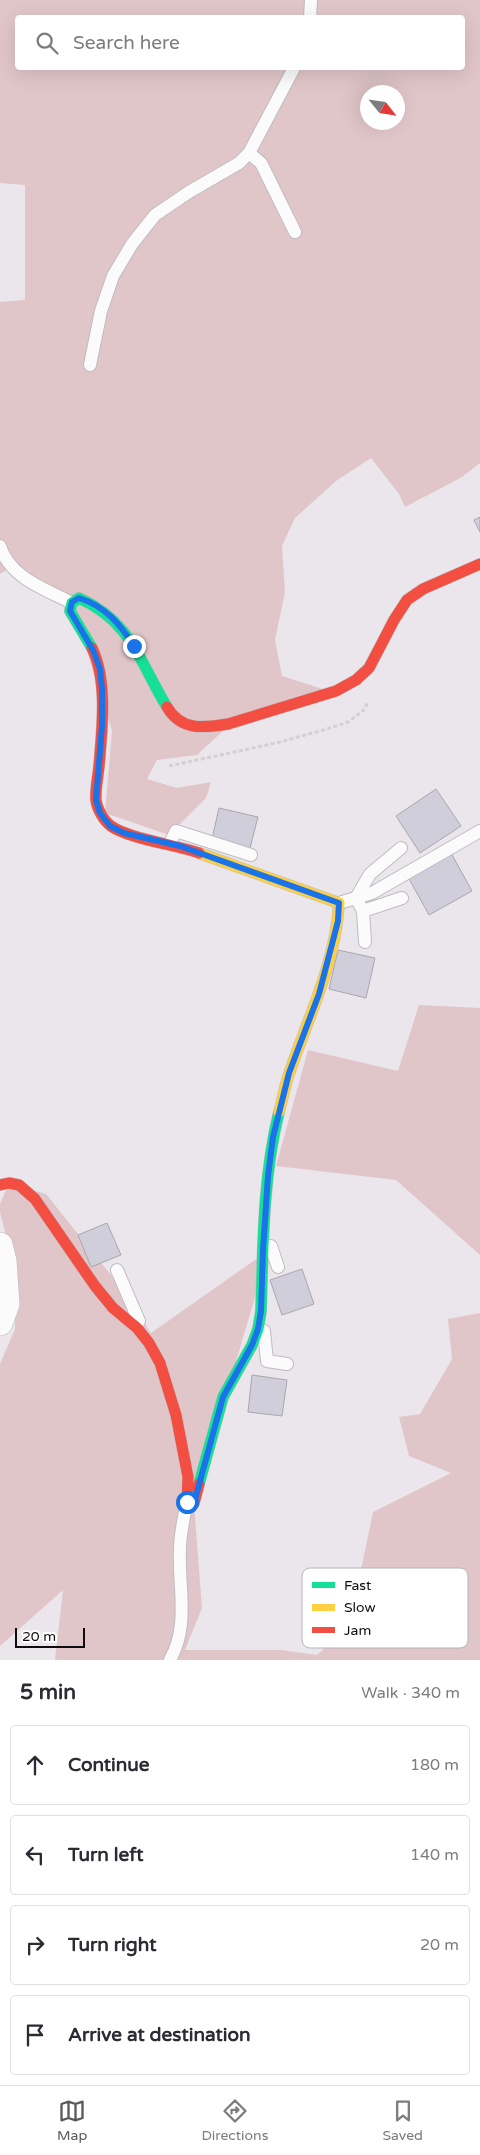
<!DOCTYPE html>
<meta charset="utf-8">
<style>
:root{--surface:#fff;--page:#f7f7f7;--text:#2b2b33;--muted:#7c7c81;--line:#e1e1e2;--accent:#5c585d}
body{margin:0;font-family:"Varela Round",sans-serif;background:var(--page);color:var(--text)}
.compass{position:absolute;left:360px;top:85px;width:45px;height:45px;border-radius:50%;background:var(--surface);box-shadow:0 5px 20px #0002;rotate:120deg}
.scale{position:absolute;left:15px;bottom:12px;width:70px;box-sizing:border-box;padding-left:5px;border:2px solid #0f0c10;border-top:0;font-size:14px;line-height:18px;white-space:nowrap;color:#0f0c10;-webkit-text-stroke:4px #fff;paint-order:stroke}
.stop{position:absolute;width:15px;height:15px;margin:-11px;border:4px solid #1a73e8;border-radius:50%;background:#fff}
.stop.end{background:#1a73e8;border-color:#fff;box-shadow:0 1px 5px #0008}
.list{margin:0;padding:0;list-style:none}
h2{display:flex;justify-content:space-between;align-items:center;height:65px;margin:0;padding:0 20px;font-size:21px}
h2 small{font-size:16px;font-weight:400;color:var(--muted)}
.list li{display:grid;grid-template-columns:32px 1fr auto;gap:15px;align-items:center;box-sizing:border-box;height:80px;margin:0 10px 10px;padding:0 10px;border:1px solid var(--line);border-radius:5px}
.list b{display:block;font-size:19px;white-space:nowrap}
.list em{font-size:16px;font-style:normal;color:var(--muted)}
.icon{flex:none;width:28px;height:28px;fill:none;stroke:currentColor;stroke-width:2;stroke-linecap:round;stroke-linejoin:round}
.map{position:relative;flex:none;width:480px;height:1660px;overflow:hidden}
.search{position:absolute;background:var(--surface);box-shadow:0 5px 20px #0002;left:15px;right:15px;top:15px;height:55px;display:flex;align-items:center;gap:12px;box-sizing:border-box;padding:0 18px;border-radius:5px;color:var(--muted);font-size:19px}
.sheet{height:425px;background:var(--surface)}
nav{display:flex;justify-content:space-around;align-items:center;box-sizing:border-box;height:70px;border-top:1px solid var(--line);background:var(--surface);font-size:14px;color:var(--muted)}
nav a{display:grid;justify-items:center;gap:2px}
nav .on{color:var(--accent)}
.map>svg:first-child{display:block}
.green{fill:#e1c6c9;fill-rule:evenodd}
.building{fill:#d0ceda;stroke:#a9a7ac}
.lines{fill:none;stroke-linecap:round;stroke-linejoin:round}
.lane-casing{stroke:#bfbcc1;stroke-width:14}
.street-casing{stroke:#bfbcc1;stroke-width:26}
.fast-casing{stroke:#bfbcc1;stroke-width:12}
.slow-casing{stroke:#bfbcc1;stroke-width:12}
.jam-casing{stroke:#bfbcc1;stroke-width:12}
.path{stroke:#d2d1d2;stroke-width:3;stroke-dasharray:4 2.5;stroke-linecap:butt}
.lane{stroke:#fcfbfc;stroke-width:12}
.street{stroke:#fcfbfc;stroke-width:25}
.fast{stroke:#16e098;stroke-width:11}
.slow{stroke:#ffcf43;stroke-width:11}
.jam{stroke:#f24e42;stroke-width:11}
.route{stroke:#1a73e8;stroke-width:6}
.key{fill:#fff;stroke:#b7b6b7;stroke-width:1}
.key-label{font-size:14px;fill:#0f0c10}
</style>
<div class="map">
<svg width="480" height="1660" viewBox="0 0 480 1660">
<rect width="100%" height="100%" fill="#eae6ec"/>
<path class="green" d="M0,0H480V463L462,477L405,507L399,494L371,458L336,481L295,518L282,546L285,592L275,640L282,676L329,691L225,729L197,755L157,760L147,779L177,788L211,782L206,798L169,835L105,813L112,731L72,603L8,569L0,574V302L25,300V185L0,183ZM18,18H462V68H18ZM368,92H398V122H368Z
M419,1005L480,1008V1255L396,1180L276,1166L308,1050L398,1071Z
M9,1183L46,1194L118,1284L151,1333L269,1250L194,1503L202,1608L185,1650H281L317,1655L353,1622L361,1570L373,1512L451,1473L409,1456L399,1417L420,1414L452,1359L448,1319L480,1313V1660H55L63,1590L0,1646V1364L15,1329L14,1267L0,1212V1204Z"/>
<path class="building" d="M480,517V532L474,520Z
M436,789L461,826L420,853L396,816Z
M219,808L258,817L250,848L212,839Z
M451,853L472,891L429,915L408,877Z
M338,950L375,958L366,998L329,989Z
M107,1223L121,1255L91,1267L78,1235Z
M302,1269L314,1304L282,1315L270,1280Z
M252,1375L287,1380L282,1416L248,1412Z"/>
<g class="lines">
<defs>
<path id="lane" d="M310,18L311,0
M249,153L261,163L295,232
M90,365L101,311L113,276L132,244L155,215L189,192L239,163L249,153L294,68
M0,546C10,578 45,589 72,603
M170,843L176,831L251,855
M401,848L370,874L356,898L363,911L402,898
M339,903L372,893L480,831
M363,911L365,942
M271,1246L278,1267
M117,1270L139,1321
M264,1331L267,1361L287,1364
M170,1660C190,1624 178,1588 180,1549C180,1533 184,1518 187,1502"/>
<path id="street" d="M0,1245L4,1261L7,1304L0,1323"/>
<path id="fast" d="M92,648L70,611L72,603L79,598C132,622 139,661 167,707
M199,1484L223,1397L252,1345L258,1329L261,1311C263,1245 263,1176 279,1112"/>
<path id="slow" d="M199,853L339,903C336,961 309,1016 290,1071C285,1084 283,1098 279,1112"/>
<path id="jam" d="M92,648C108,681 102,730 99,766C98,777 95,790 96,800C97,809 104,821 111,826C127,838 176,845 199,853
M167,707C181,731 203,728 228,724L336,691L356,680L369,668L394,620L407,600L423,589L480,564
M0,1185L9,1183L19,1185L35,1199L95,1286L113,1308L137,1328L149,1343L160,1363L176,1415L188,1477L187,1502L194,1503L199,1484"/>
</defs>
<use href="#lane" class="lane-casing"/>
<use href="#street" class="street-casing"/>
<use href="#fast" class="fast-casing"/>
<use href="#slow" class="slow-casing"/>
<use href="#jam" class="jam-casing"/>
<path class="path" d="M169,766L276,743L327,729L348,722L365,709L367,703"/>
<use href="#lane" class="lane"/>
<use href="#street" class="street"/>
<use href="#fast" class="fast"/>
<use href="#slow" class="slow"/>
<use href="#jam" class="jam"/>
</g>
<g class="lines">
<path class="route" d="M134,646C120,624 105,606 79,598L72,602L70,611L93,650L100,669L102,689V726L96,800L100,813L110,826L124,833L180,846L339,903L338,921L319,994L289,1073L273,1137L268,1176L263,1250L261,1311L258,1329L252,1345L223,1397L194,1503L187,1502"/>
</g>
<rect x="302" y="1568" width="166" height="80" rx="8" class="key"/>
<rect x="312" y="1582" width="23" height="6" fill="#16e098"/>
<rect x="312" y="1604" width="23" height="7" fill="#ffcf43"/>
<rect x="312" y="1627" width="23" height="6" fill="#f24e42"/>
<g class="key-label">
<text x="344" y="1590">Fast</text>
<text x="344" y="1612">Slow</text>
<text x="344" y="1635">Jam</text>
</g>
</svg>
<svg class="compass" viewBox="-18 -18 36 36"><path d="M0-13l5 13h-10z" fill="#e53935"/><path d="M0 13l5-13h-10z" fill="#7c7c81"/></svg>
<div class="scale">20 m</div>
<div class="stop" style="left:187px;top:1502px"></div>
<div class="stop end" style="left:134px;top:646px"></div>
<div class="search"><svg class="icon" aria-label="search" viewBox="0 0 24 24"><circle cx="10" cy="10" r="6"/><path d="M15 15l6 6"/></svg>Search here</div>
</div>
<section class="sheet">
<h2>5 min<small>Walk · 340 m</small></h2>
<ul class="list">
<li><svg class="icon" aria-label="ahead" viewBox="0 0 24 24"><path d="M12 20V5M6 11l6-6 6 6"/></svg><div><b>Continue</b></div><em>180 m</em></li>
<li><svg class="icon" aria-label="left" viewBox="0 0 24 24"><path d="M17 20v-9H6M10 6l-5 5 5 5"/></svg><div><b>Turn left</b></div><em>140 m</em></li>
<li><svg class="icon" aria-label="right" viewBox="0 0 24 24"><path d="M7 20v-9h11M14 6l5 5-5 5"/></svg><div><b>Turn right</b></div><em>20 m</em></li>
<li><svg class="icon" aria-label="arrive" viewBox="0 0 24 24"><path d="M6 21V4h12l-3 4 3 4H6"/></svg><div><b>Arrive at destination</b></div></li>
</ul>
</section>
<nav>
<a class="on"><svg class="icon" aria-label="map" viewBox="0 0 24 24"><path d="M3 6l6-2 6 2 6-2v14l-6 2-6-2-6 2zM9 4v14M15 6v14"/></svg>Map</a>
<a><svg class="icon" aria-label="directions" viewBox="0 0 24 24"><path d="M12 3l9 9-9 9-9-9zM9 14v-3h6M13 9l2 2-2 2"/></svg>Directions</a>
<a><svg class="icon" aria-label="saved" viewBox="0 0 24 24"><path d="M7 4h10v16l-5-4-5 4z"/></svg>Saved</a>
</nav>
